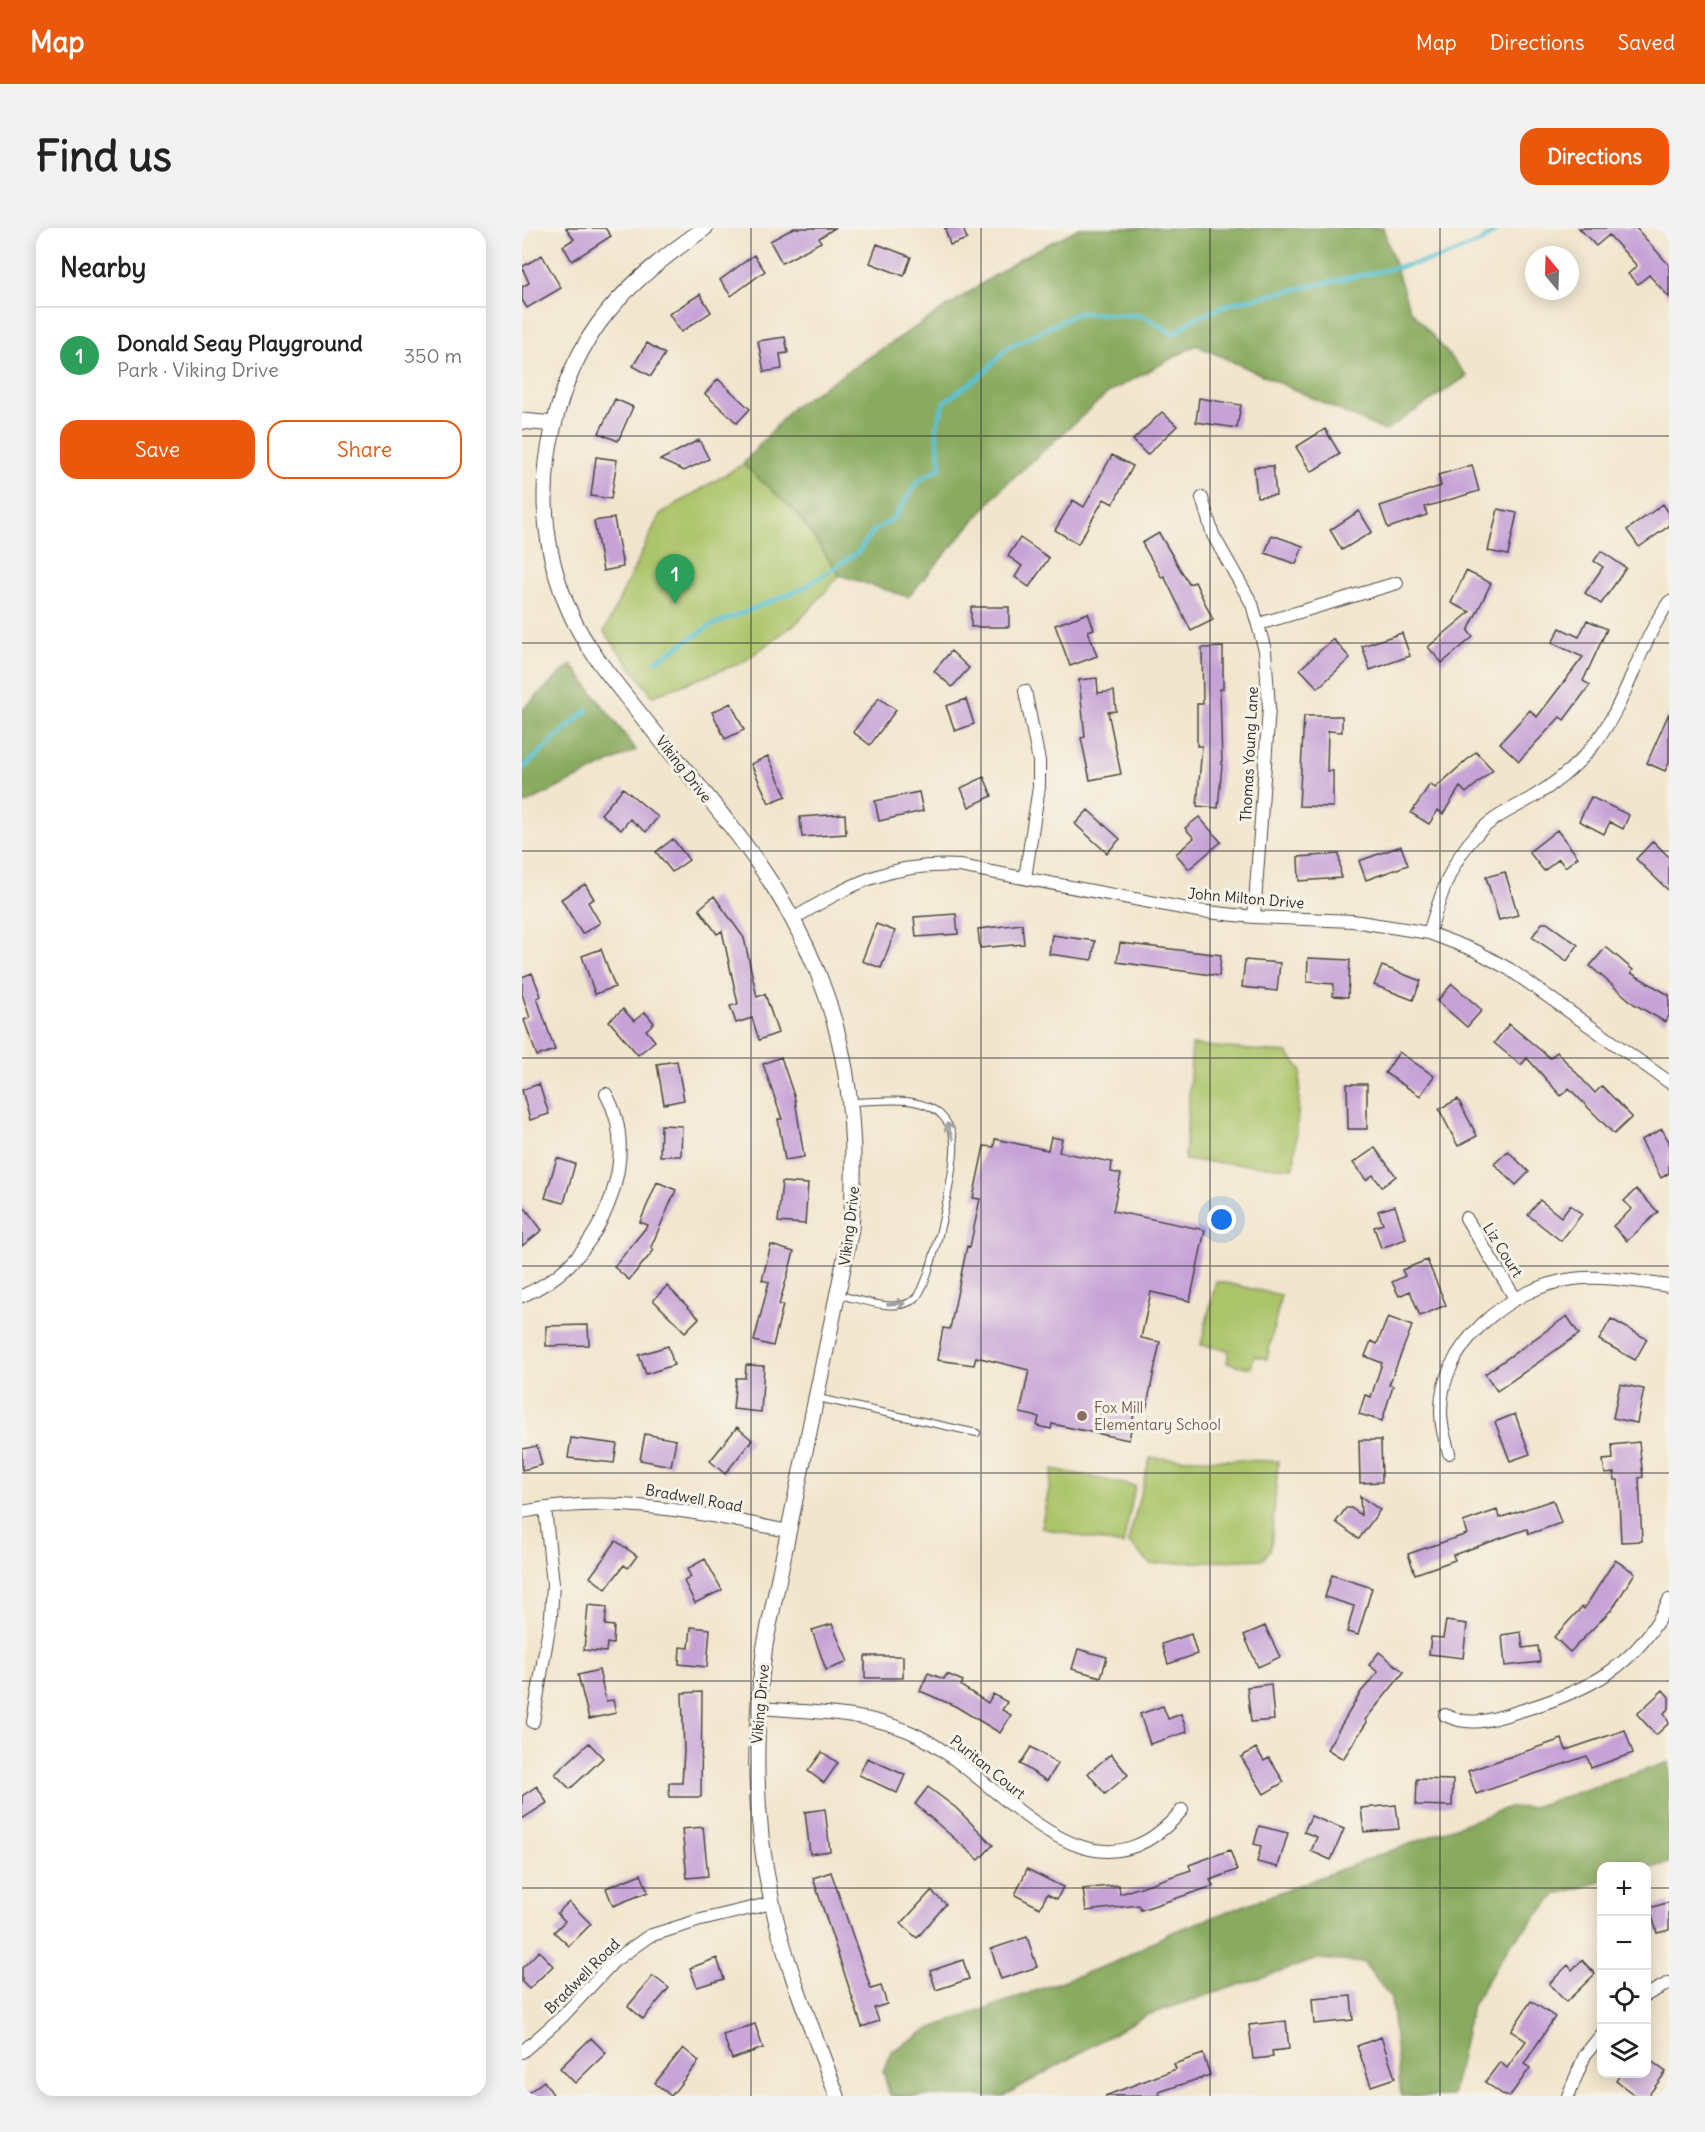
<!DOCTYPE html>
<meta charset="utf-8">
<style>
:root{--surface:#fff;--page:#f2f2f2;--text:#222;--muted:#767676;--line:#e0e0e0;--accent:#ea580c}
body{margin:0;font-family:Delius,sans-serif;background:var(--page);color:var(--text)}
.controls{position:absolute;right:18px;bottom:18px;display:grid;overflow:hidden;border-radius:12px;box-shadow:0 3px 15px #0003}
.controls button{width:54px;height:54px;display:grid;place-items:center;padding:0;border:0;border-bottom:2px solid var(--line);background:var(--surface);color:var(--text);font:30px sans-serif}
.compass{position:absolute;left:1003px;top:18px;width:54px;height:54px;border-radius:50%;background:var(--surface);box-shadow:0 3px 15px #0003;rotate:341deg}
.you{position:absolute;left:700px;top:992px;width:21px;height:21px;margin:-15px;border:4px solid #fff;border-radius:50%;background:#1a73e8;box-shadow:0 0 0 9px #1a73e833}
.badge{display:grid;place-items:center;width:39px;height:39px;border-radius:50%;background:var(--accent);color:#fff;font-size:20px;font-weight:700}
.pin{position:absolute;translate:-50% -50px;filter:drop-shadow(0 2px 3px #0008)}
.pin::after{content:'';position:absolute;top:32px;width:21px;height:18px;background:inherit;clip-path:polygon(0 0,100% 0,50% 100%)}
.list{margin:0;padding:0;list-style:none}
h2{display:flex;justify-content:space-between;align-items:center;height:78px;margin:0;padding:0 24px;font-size:26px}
h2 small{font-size:20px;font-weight:400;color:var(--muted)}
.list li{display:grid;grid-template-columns:39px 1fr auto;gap:18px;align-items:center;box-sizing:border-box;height:96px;padding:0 24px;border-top:2px solid var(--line)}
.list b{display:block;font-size:22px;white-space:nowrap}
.list p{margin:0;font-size:20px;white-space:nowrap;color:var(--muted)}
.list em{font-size:20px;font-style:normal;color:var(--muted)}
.actions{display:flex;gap:12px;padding:18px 24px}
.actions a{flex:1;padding:14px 0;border:2px solid var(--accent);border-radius:18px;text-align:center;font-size:21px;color:var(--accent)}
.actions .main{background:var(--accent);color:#fff}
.icon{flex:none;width:33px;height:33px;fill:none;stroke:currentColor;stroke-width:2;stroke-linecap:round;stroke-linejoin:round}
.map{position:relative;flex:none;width:1147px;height:1868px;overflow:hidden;border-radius:18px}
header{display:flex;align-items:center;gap:36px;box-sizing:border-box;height:84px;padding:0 30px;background:var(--accent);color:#fff}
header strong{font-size:28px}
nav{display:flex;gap:33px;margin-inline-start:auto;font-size:21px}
.intro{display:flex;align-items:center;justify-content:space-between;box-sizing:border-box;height:144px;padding:0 36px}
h1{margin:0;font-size:42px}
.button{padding:15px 27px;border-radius:18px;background:var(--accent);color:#fff;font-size:21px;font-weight:700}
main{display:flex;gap:36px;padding:0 36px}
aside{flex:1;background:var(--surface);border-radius:18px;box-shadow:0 3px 15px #0003}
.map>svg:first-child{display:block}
.green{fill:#acc56b;stroke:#6c784b;stroke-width:1.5}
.forest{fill:#89aa5f;stroke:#5a6a45;stroke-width:1.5}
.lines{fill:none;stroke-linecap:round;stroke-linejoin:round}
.stream{stroke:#59c3d5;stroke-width:4.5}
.building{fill:#c6a2d7}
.service-casing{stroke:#494743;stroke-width:8}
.minor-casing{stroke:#494743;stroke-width:14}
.tertiary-casing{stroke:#494743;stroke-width:17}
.service{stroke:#fff;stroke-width:6}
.minor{stroke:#fff;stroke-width:12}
.tertiary{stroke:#fff;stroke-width:15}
.oneway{stroke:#a0a0a0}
.grid{fill:none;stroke:#2b2b2b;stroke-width:1.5;stroke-opacity:0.55}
.education-dot{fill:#8d6e63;stroke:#f7f3e8;stroke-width:2}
.labels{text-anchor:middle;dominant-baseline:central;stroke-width:6;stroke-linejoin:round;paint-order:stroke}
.street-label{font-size:15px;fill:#2b2b2b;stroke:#f7f3e8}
.education-label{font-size:15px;fill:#785e54;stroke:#f7f3e8;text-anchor:start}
</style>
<header>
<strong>Map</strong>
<nav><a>Map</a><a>Directions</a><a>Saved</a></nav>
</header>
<div class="intro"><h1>Find us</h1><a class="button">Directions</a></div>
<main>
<aside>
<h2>Nearby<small></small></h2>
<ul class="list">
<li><span class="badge" style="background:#2e9e5b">1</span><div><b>Donald Seay Playground</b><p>Park · Viking Drive</p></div><em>350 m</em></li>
</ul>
<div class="actions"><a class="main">Save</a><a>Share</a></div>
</aside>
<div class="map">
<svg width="1147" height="1868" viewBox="0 0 1147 1868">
<rect width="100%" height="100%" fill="#f7f3e8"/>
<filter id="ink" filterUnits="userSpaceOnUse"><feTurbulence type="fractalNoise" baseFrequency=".0167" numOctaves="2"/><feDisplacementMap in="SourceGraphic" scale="12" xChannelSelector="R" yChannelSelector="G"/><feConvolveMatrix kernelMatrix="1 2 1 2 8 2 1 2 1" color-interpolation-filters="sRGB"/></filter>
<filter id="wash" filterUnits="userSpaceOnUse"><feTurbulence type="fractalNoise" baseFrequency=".008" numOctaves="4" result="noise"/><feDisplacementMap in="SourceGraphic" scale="24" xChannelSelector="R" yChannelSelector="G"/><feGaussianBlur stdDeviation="1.35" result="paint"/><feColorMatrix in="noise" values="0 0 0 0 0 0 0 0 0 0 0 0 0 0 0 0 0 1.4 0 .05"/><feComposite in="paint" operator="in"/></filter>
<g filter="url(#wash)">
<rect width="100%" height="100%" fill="#f2e5cd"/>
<path class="green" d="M221,236L275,285L318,347L277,393L221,434L131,468L82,404L138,286Z
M670,817L765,825L779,841L772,940L663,932Z
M694,1053L759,1067L745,1131L732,1128L729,1140L705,1135L707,1122L679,1117Z
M628,1230L756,1233L749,1320L741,1331L629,1336L606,1314Z
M531,1241L613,1258L601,1317L519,1300Z"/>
<path class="forest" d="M557,0H861L887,80L945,148L863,203L674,117L586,165L482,258L386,369L318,347L275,285L221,236L271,179L501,29Z
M49,436L114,522L0,577V482Z
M1147,1534V1635L1125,1641L1124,1638H1080L1079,1654L1035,1666L987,1718L950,1777L930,1868H879L869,1770L842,1735L796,1731L622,1788L482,1868H368L361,1843L370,1823L407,1801L591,1735L648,1705L987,1579L1008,1580Z"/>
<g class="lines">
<path class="stream" d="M134,433L188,398L282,360L336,324L351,304L372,290L396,253L419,239L414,200L422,174L461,146L485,120L556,85L621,88L652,106L672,91L710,75L919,30L959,14L977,0
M0,541L65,482"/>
</g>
<g id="blocks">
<path class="building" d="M44,0H83L89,8L50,33L41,18L52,11Z
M272,0H313L297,10L299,14L260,35L248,13Z
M423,0H441L445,11L428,17Z
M1057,0H1114L1147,37V69L1127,47L1116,56L1106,46L1115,38L1087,7L1074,18Z
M355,16L389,29L382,48L348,35Z
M20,27L39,60L5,80L0,72V59L7,55L0,39Z
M232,27L243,43L209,68L198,52Z
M178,66L189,84L159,104L147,86Z
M263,109L266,125L258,126L260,141L242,144L236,113Z
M125,115L143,126L129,148L111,138Z
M196,151L228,181L215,195L183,166Z
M677,170L719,177L715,200L674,194Z
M93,171L111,179L96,213L77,205Z
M640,184L655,198L625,227L611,212Z
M803,201L818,226L789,244L774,219Z
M177,212L187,231L162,243L138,232Z
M590,227L611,238L591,276L582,271L556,316L533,302L551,272L562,279Z
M74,229L95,232L89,271L69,268Z
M950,237L957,263L903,279L905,287L866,300L858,278L919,258L916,247Z
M751,238L754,267L735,269L732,239Z
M1141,276L1147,285V298L1117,319L1105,302Z
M976,281L995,285L986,327L966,323Z
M837,283L850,304L820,322L808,302Z
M92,290L101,339L81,343L72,293Z
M637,305L667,356L673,354L691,392L669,403L642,348L640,350L620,315Z
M750,307L781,318L774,336L743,325Z
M498,310L527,330L507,359L493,349L500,338L486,328Z
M1079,323L1104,340L1079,376L1063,365L1081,339L1072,333Z
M944,343L969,355L946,403L951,409L920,435L906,419L948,384L929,375Z
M449,379H487V399H449Z
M566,385L572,401L566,403L575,428L548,438L533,397Z
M1065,392L1085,401L1061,453L1068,457L1042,492L1038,489L997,533L978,515L1008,482L1015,489L1061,429L1030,415L1038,400L1057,409Z
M880,405L888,428L848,442L840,418Z
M811,411L828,430L796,460L778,441Z
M701,419V461H698L700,537L696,580L675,578L680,518H675V476H681L680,420Z
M429,423L447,440L430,459L412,443Z
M575,450L576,465L592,463L594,483L586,484L599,546L568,552L559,510L563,509L557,452Z
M357,470L374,482L348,517L331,504Z
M444,471L452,496L433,503L424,478Z
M209,475L222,502L203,511L190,484Z
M1147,485V535L1143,543L1125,535Z
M782,488H820V504L806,503L805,543H811V579L777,578Z
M954,524L971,542L944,565L938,559L921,586L916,582L907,596L889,585L908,556L913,560Z
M246,528L264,568L247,575L229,536Z
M462,549L470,568L447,579L439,560Z
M101,560L136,589L124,604L108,591L99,602L79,586Z
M397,564L401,583L357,593L353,573Z
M1069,569L1107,587L1101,601L1088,594L1082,606L1057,593Z
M566,582L598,611L585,625L553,596Z
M323,586L324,606L280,609L278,589Z
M677,589L699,614L667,641L654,626L672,610L663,600Z
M1035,602L1056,629L1043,639L1037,631L1022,643L1007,624Z
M151,611L167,632L150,644L134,624Z
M1131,613L1147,629V663L1114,631Z
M879,618L886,637L844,652L837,633Z
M817,626L819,650L777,653L776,629Z
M983,644L996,687L977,692L964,649Z
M63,656L72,671L66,674L78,695L60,706L39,671Z
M192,668L222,710L235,769L243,766L256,805L237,812L230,790L214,795L208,778L216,776L200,703L195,706L177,681Z
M434,686L436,706L394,709L392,689Z
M1020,695H1025L1056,717L1045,733L1010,709Z
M354,696L373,703L359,740L340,733Z
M500,696L502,716L458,720L456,701Z
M530,707L573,713L570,732L527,726Z
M598,715L699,727L697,748L595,734Z
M1084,719L1111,742L1109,745L1147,767V788L1143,794L1112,776L1068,738Z
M79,721L93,759L73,766L60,728Z
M786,730L828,732L826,769L811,768L812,756L785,754Z
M723,732L758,735L755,763L720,759Z
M860,738L899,753L891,772L852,757Z
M10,745L19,768L15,770L33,822L15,828L2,792L8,790L0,766V749Z
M930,756L960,782L945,799L915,773Z
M101,781L112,793L123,784L132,795L124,802L133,813L116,827L87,793Z
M987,796L1028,830L1035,824L1073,865L1080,858L1110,889L1092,906L1047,860L1039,868L1005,830L999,837L972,815Z
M877,824L912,848L898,868L863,845Z
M259,829L273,871L282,929L263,932L256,891H260L241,836Z
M155,833L162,872L142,876L135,836Z
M17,856L27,886L8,892L0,862Z
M825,856H845V901H826Z
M936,871L955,908L936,918L917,881Z
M139,897L160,898L159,928H138Z
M1140,901L1147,914V945L1139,950L1119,912Z
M529,909L540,911L537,924L590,934L589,944L599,946L591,983L683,1002L668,1073L629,1064L619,1110L638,1114L624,1182L613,1180L607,1212L530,1196L529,1201L515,1198L517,1189L498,1185L507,1142L454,1129L452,1137L415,1132L421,1100L428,1101L445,1018L448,1019L458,971L451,970L462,918L472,919L473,911L526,922Z
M853,920L874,948L860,959L851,947L844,952L831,935Z
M986,923L1007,944L994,957L972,936Z
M35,930L53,936L42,975L23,970Z
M135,954L154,962L129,1019L132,1022L107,1052L92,1039L126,997L118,994Z
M260,954L286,956L283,996L256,994Z
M1114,961L1136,984L1105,1013L1091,998L1110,981L1102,973Z
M1018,972L1039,989L1048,977L1060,986L1039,1013L1006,987Z
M0,976L20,1002L0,1018Z
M873,978L884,1011L859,1020L852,999L861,996L856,983Z
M249,1017L272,1024L257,1077H261L251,1118L232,1113L247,1054L240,1052Z
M905,1032L924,1077L898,1088L888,1063L877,1068L870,1054L883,1048L880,1042Z
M145,1058L177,1090L163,1104L131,1072Z
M1045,1088L1057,1106L975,1163L963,1146Z
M866,1089L890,1098L867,1157L871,1158L860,1193L837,1186L843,1167L849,1169L860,1135L843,1128L849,1113L855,1116Z
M1089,1091L1125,1111L1113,1132L1077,1112Z
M66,1097L67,1117L24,1118V1098Z
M146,1118L152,1137L124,1146L117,1127Z
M224,1137L242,1138L239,1184L211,1181L214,1150H223Z
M1098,1156L1122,1161L1115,1195L1091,1190Z
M993,1186L1008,1226L988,1233L973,1194Z
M215,1199L230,1212L203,1246L188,1233Z
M123,1206L154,1212L149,1238L118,1232Z
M49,1210L95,1216L92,1235L46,1230Z
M837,1212H859L860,1254L838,1255Z
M1117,1214L1121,1249L1117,1250L1120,1313L1099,1314L1096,1252H1092V1245L1083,1246L1081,1232L1091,1231L1090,1217Z
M15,1218L20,1237L0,1242V1221Z
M838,1268L858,1282L837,1311L814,1294L824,1280H829L839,1287Z
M1031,1272L1039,1295L1007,1306L1005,1301L931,1327L933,1332L893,1346L886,1326L945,1306L941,1294L975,1282L977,1290Z
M94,1313L115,1328L106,1340L102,1337L84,1361L68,1349Z
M183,1331L200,1362L173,1375L162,1353L169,1349L165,1341Z
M1093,1332L1113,1345L1091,1380L1048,1424L1032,1409L1060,1379L1062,1381Z
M810,1347L850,1360L836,1407L825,1404L832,1378L803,1369Z
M66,1377L85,1379L83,1397L92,1398L91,1416L85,1415L84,1424L62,1422Z
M924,1393L945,1396L941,1430L907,1426L909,1409L921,1410Z
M310,1396L326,1434L304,1442L290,1402Z
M743,1398L758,1429L736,1439L722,1407Z
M169,1399L188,1401L185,1439L157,1436L158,1419L167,1420Z
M999,1404L1001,1420L1016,1418L1018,1434L983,1438L980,1407Z
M669,1406L675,1426L646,1436L640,1416Z
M556,1421L585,1429L579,1449L550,1441Z
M857,1424L882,1444L843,1492L845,1494L821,1531L805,1521L839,1464L856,1444L847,1437Z
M343,1428H381V1450H343Z
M77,1442L84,1473L91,1472L94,1485L67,1491L56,1447Z
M406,1445L422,1451L425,1446L441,1453L439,1458L466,1475L471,1466L485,1474L480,1482L489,1487L478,1505L433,1478L398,1463Z
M749,1456L752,1492L729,1494L725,1459Z
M1141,1462L1147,1469V1480L1142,1485L1147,1495L1134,1507L1115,1486Z
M180,1464L179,1569H147V1555H160L162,1523L160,1465Z
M641,1478L646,1491L659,1486L665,1504L628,1516L618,1486Z
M1103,1502L1111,1525L1069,1540L1065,1528L954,1566L946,1543L1040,1511L1044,1522Z
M67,1515L81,1530L48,1561L33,1546Z
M509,1519L536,1536L525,1553L498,1536Z
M734,1520L742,1533L747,1530L762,1554L742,1566L719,1529Z
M300,1524L316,1535L302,1555L286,1543Z
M589,1526L606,1547L583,1566L566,1545Z
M345,1530L383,1547L375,1565L337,1547Z
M895,1551L931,1552L930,1578L894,1577Z
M15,1558L25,1575L0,1591V1568Z
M406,1559L434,1580L471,1617L457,1632L393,1576Z
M874,1577L877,1601L842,1604L839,1580Z
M303,1581L308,1623L288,1626L283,1584Z
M789,1588L822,1601L809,1632L789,1623L795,1609L782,1604Z
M737,1598L766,1605L756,1639L735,1634L739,1618L732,1616Z
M181,1599L186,1648L165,1650L160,1601Z
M708,1622L715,1642L688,1652L691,1658L619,1682L617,1677L564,1683L561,1661L597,1657L598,1666L669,1642L667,1637Z
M505,1641L541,1659L535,1671L525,1666L518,1680L493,1667Z
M309,1644L349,1761L359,1758L365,1776L352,1780L357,1793L340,1799L291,1650Z
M119,1646L126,1664L91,1678L84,1660Z
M409,1663L424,1676L395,1710L379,1696Z
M47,1674L69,1696L47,1718L32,1704L43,1693L35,1685Z
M1147,1674V1702L1135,1705L1128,1680Z
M505,1709L515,1739L479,1751L469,1721Z
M17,1723L31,1738L7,1761L0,1754V1740Z
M195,1730L202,1751L175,1759L168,1740Z
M441,1732L447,1751L414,1762L408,1743Z
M1060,1732L1073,1746L1044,1774L1027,1756L1046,1737L1050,1742Z
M131,1748L147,1760L121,1791L106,1778Z
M829,1768L831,1792L792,1796L790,1771Z
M1009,1773L1033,1789L1002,1836L1008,1840L988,1868H983L963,1854L978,1834L985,1840L1004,1813L989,1803Z
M764,1793L767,1821L750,1823L751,1829L731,1831L727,1797Z
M233,1796L241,1820L210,1831L201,1807Z
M859,1809L873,1850L849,1858L835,1818Z
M69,1810L84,1825L53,1855L38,1840Z
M161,1820L177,1833L149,1868L133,1855Z
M681,1826L688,1847L637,1864L638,1868H583L654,1841L652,1836Z
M1125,1830L1144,1844L1126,1868H1114L1094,1853L1099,1845H1125Z
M22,1853L32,1868H2Z"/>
</g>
</g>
<g filter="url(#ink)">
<use href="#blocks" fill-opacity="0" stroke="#494743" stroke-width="1.5"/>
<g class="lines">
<defs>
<path id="service" d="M317,1067C338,1071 374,1086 393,1071C409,1058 435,935 432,914C431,905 427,896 421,889C400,865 357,874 329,874
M296,1170L455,1205"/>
<path id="minor" d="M680,270L691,307L730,376L743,422L747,480L732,689
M737,396L875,355
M503,650L517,559V533L503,463
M271,691C329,656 368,634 438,638L676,683L732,689L831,693L907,705L954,723L987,741L1147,854
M907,705C918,670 928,634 954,607C970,589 991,581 1011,569C1033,556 1054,538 1070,519C1106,475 1115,419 1147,374
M944,990L993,1070
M0,1068C16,1061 34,1050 46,1038C89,996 115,921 84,866
M927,1225C923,1212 919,1199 919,1185C917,1117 988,1059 1051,1051C1082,1047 1116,1054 1147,1058
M0,1284C94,1265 175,1285 267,1303
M236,1480C286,1484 340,1483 388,1504C475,1541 564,1696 660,1582
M923,1487C949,1500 972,1491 998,1483C1065,1463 1116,1439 1147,1372
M11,1494L29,1388L31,1356L23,1280
M1124,1767L1147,1755
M0,1824L40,1789L92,1733L127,1708L175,1693L250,1675
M1046,1868L1063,1827L1080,1806"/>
<path id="tertiary" d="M183,0C103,56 53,102 31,201C15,267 23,335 54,397C71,429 95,457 118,486C171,553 232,618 272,694C325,792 337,891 329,1001L243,1417C231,1503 231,1589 250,1674C264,1740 292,1804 315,1868
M0,193L32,196"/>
</defs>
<use href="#service" class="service-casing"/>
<use href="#minor" class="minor-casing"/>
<use href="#tertiary" class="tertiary-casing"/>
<use href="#service" class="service"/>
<use href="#minor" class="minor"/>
<use href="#tertiary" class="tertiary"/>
</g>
<defs><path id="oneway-shaft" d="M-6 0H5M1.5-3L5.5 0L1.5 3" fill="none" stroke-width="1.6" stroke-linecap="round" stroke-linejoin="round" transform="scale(1.5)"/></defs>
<g class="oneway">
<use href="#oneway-shaft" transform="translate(428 903) rotate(-111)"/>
<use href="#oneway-shaft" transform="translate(374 1076) rotate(-3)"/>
</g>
</g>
<path class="grid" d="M229,0V1868M459,0V1868M688,0V1868M918,0V1868M0,208H1147M0,415H1147M0,623H1147M0,830H1147M0,1038H1147M0,1245H1147M0,1453H1147M0,1660H1080M1124,1660H1147"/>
<circle class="education-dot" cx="560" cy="1188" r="6"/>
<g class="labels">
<g class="street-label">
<text transform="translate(727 526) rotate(-87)">Thomas Young Lane</text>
<text transform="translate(162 541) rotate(52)">Viking Drive</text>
<text transform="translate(724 670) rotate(5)">John Milton Drive</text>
<text transform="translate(327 998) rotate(-83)">Viking Drive</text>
<text transform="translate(981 1022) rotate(58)">Liz Court</text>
<text transform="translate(172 1270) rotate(10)">Bradwell Road</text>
<text transform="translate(238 1476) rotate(-85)">Viking Drive</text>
<text transform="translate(466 1539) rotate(39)">Puritan Court</text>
<text transform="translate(60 1748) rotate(-45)">Bradwell Road</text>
</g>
<g class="education-label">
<text x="572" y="1179">Fox Mill<tspan x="572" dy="17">Elementary School</tspan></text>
</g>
</g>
</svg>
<div class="controls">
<button>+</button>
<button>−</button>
<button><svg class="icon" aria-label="locate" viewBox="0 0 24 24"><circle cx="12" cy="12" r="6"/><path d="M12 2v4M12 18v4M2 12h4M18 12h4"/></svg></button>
<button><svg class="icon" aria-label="layers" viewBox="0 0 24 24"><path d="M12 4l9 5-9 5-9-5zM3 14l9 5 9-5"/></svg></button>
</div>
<svg class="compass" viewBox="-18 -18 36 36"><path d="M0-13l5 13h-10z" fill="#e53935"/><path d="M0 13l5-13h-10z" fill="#767676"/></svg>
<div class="you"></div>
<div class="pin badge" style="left:153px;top:376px;background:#2e9e5b">1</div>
</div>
</main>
